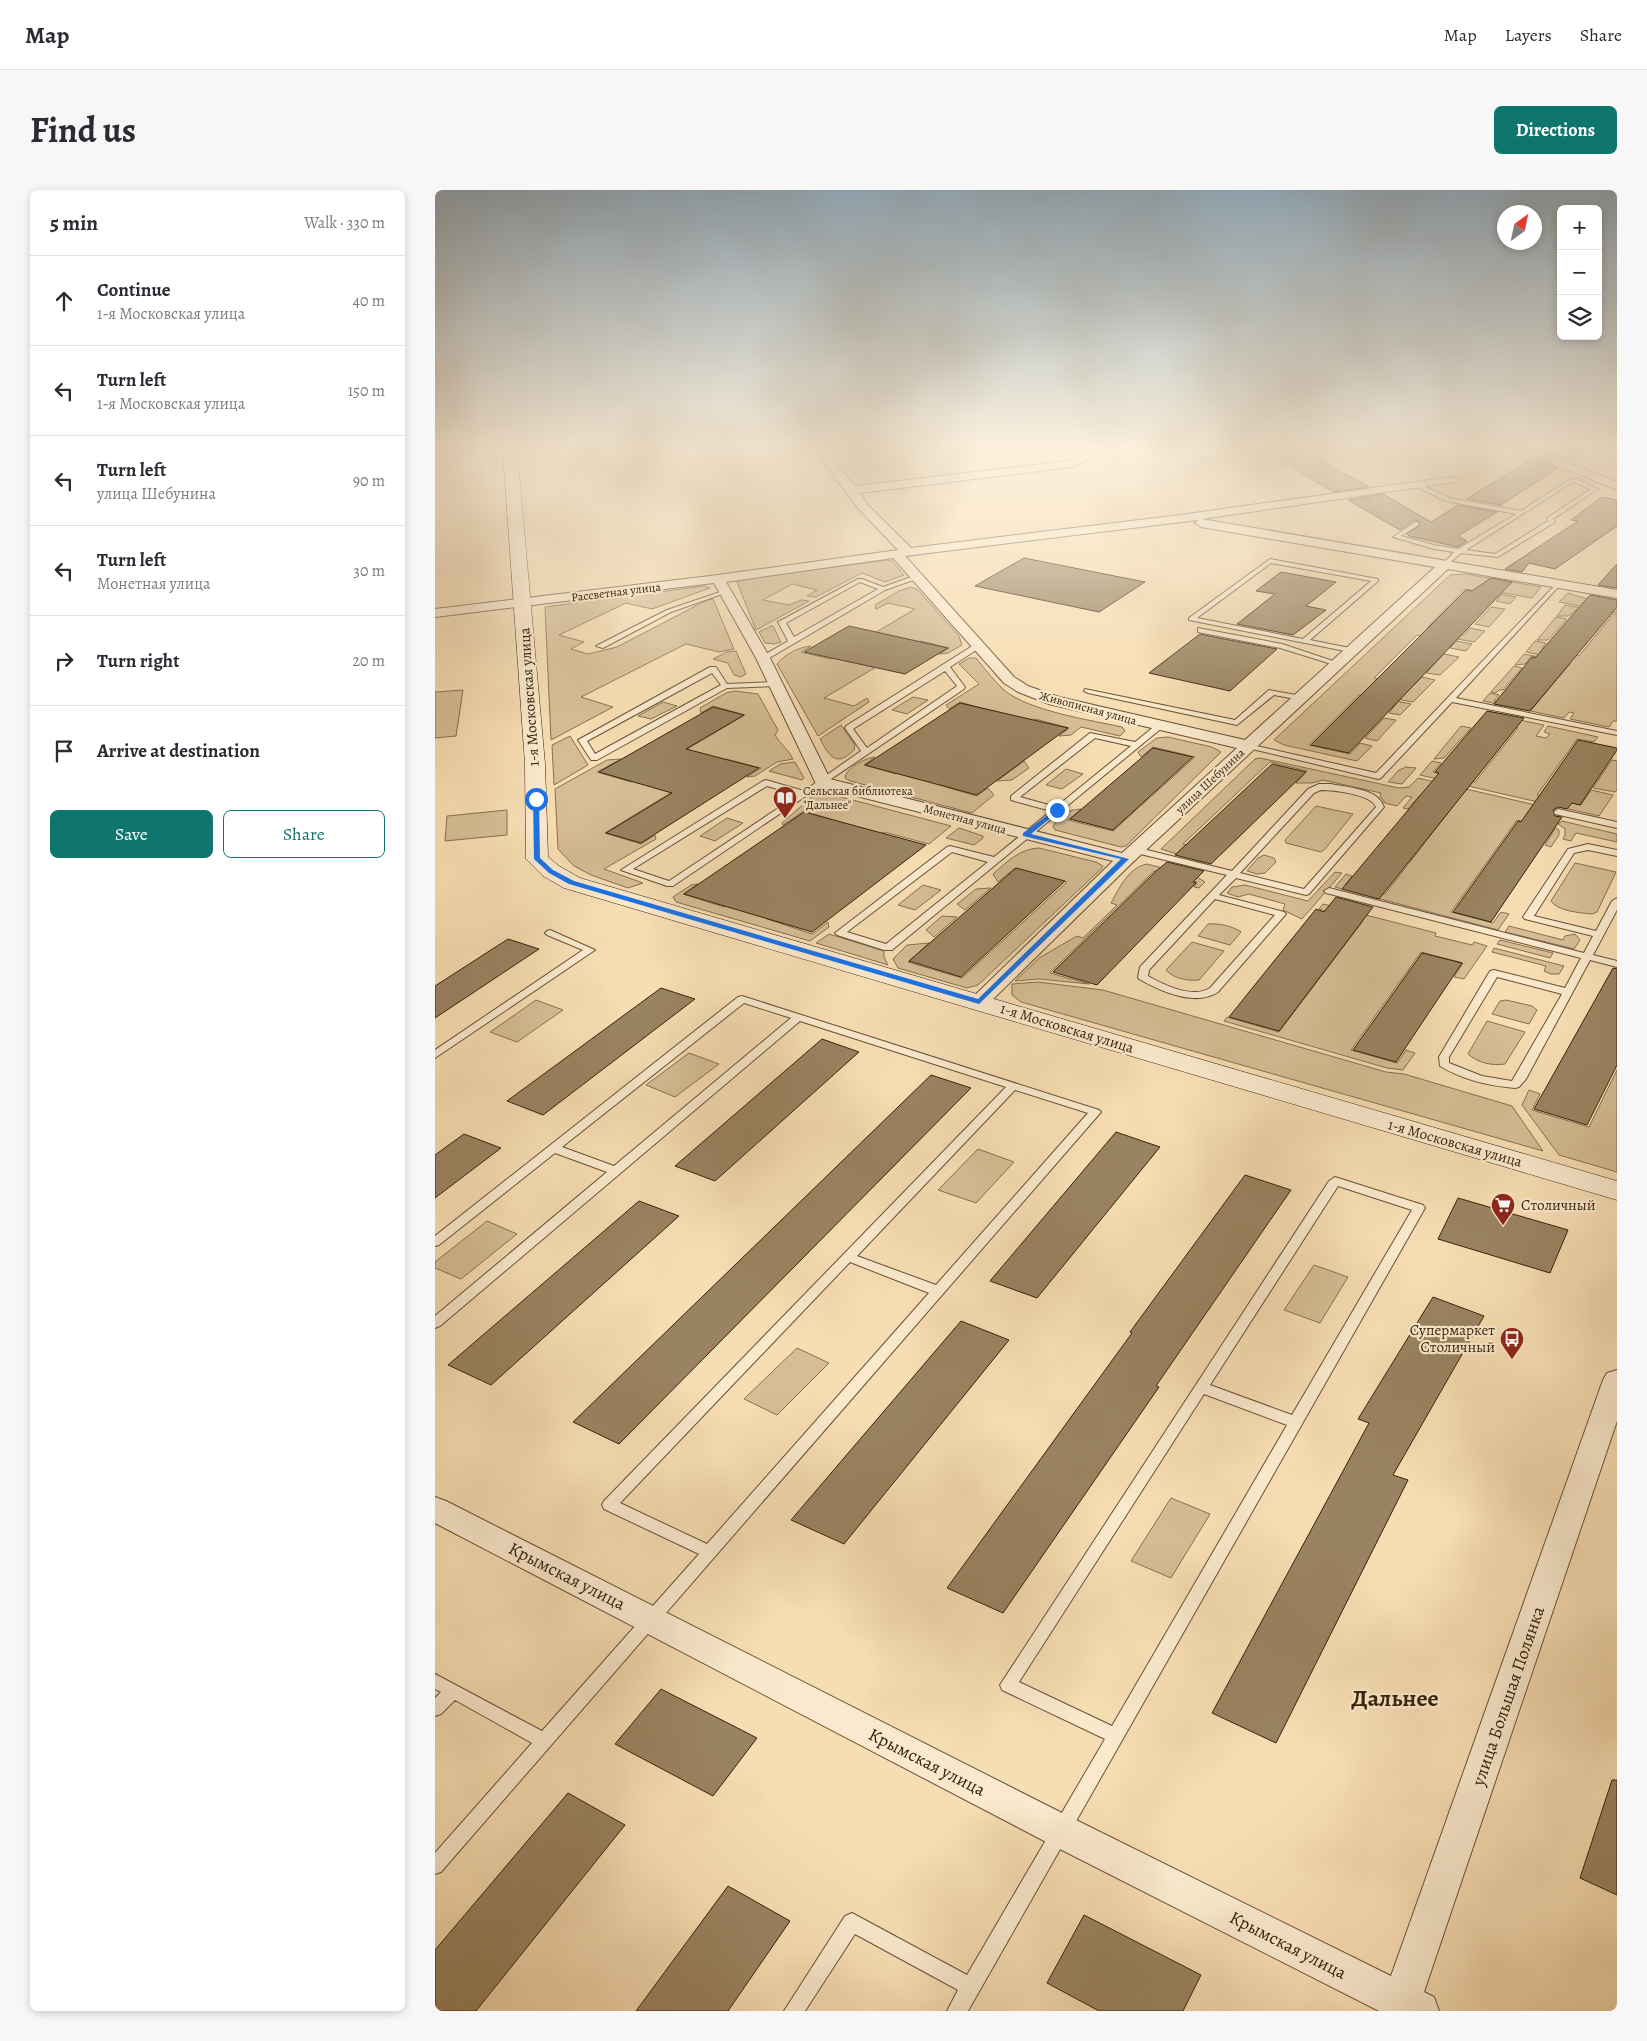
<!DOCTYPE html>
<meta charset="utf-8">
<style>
:root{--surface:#fff;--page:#f7f7f7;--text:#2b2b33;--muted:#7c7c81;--line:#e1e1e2;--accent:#0f766e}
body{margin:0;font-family:Alegreya,serif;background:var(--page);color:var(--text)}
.controls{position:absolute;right:15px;top:15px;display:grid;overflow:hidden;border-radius:8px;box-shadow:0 2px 8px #0003}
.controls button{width:45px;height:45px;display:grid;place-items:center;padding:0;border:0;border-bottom:1px solid var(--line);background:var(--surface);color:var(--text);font:25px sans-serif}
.compass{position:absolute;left:1062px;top:15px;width:45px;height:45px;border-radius:50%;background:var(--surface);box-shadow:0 2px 8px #0003;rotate:33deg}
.stop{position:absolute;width:15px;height:15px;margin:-11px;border:4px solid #1a73e8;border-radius:50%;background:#fff}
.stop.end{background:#1a73e8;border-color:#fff;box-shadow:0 1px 5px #0008}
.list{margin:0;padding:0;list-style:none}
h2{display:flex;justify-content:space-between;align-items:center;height:65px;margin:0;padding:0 20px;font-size:21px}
h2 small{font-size:16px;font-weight:400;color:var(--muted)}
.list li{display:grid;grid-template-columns:32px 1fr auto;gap:15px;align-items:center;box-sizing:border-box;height:90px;padding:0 20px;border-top:1px solid var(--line)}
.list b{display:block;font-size:19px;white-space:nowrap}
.list p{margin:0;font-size:16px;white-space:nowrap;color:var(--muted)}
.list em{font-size:16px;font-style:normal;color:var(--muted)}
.actions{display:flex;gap:10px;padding:15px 20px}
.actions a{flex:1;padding:11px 0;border:1px solid var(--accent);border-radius:8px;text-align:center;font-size:18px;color:var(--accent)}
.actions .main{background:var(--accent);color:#fff}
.icon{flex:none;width:28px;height:28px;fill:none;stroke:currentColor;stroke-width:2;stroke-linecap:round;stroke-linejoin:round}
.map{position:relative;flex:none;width:1182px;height:1821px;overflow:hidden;border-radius:8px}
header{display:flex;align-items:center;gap:30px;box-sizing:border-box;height:70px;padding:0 25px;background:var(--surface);border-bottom:1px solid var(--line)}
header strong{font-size:24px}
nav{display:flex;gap:28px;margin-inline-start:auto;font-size:18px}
.intro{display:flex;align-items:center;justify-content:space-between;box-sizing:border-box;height:120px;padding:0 30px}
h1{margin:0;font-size:35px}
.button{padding:12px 22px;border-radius:8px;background:var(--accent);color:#fff;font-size:18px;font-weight:700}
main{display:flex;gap:30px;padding:0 30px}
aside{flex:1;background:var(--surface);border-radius:8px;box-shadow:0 2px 8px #0003}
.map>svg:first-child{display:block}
.green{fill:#d6bd95;stroke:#867050}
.building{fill:#9a8361;stroke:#36220a}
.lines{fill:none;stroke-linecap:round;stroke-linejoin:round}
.lane-casing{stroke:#665134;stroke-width:2}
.street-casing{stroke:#665134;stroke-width:2}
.secondary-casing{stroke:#36220a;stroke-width:1}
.lane{fill:#fae9cd;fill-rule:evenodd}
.street{fill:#fae9cd;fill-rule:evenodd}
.secondary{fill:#fae9cd;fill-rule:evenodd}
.route{fill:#1a73e8}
.labels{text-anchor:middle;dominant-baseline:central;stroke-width:4.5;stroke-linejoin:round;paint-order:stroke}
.far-street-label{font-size:12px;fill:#36220a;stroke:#fae9cd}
.far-poi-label{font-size:12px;fill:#36220a;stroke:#fae9cd;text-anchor:start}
.street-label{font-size:15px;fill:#36220a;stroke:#fae9cd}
.poi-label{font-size:15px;fill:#36220a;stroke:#fae9cd;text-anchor:start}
.near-street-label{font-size:18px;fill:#36220a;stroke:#fae9cd}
.near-district-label{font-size:24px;font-weight:bold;fill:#36220a;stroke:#fae9cd}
</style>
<header>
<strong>Map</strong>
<nav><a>Map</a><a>Layers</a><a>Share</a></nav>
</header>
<div class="intro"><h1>Find us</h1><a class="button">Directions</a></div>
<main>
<aside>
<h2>5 min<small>Walk · 330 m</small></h2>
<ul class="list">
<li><svg class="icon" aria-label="ahead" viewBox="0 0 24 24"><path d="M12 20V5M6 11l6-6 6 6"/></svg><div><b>Continue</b><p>1-я Московская улица</p></div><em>40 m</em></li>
<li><svg class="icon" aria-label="left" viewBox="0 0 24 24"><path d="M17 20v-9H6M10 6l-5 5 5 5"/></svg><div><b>Turn left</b><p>1-я Московская улица</p></div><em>150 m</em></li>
<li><svg class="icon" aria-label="left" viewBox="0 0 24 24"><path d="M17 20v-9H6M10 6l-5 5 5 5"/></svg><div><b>Turn left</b><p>улица Шебунина</p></div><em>90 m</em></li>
<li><svg class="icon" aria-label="left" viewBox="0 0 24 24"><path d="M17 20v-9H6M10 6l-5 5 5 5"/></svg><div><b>Turn left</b><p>Монетная улица</p></div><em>30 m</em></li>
<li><svg class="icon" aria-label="right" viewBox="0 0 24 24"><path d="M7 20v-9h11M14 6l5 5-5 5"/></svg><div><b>Turn right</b></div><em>20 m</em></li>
<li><svg class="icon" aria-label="arrive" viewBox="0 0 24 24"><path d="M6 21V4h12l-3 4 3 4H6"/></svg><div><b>Arrive at destination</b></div></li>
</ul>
<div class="actions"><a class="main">Save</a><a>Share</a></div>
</aside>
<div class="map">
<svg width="1182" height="1821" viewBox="0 0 1182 1821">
<rect width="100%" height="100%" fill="#f7ddb2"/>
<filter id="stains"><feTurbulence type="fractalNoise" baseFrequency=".004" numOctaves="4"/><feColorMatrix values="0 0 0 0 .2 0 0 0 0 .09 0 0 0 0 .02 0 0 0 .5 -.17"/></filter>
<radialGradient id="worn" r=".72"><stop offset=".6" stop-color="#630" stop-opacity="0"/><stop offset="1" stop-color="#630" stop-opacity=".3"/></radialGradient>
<path class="green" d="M451,370L457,371L469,385L450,392L427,383L381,407L372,406L382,400L357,394L328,410L354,415L366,410L374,411L321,440L302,392L309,389Z
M1030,384L1106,397L1097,408L1046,399L1045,401L1081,407L1075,414L1061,411L1065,406L1030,399L992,438L1029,445L1035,438L1050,441L1039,452L1001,445L1000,447L1037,454L1031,461L1015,458L1020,452L982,445L939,488L978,496L987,487L1000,490L978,512L951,507L946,508L976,514L965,525L954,523L962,513L924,505L874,555L915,564L925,553L937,556L922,571L849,555L839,550L1015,385Z
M269,396L275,398L217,419L191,413L124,445L149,452L136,459L153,464L182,457L272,410L278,409L299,459L284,462L251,454L146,507L178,517L116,550L110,417Z
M476,397L482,399L524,446L527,455L513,463L504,464L514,458L485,451L389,508L419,516L432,508L434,512L383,546L342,474C350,464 364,457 376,456L366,462L396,469L480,419L453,413L441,419L440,415L464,401Z
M1133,403L1182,418V423L1124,412Z
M1130,415L1182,425V531H1178L1174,537L1135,529L1139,523L1134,522L1129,528L1048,511L1055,503L1064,505L1059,511L1097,519L1135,474L1096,466L1090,474L1080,475L1089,464L1119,470L1120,468L1091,462L1100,451L1111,453L1107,459L1144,466L1176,427L1141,420L1134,426H1122Z
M1056,417L1070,419L1054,437L1040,434Z
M1121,427L1132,429L1113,450H1102Z
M336,436H338L346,452L339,454L330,453L324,442Z
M301,461L311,484L306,487L299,485L293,473L278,469L292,462Z
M1009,464L1024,467L1005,485L991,483Z
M534,468H541C550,479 559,491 569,500C594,521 655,530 687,537L690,541L685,546L646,537L636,545L624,546L634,538L600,529L508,596L541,606L553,598L559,605L537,623L415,591L410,588C411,578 430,568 440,567L429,575L461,584L556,521L525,512L514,519L511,515L544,494L524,474Z
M1079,476L1087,478L1068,500H1064L1061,503L1056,502Z
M28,500L21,546L0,548V502Z
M300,501L323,504L343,540L340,545C346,555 353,559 358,569L342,572L320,586L312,587L326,578L291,569L170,643L206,654L220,645L221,649L169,679L208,693L193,698L156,685L139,676L123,659L120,599L172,570L186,569L162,582L196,592L310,525L278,516L266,523L265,518L291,503Z
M478,507L493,510L472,524L457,520Z
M228,512L242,516L216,529L203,526Z
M1070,527L1109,535L1101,546L1111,548L1115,544L1109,542L1113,536L1163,547L1159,552L1142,549L1102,605L1146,615L1156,600L1178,605L1164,626L985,585L997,571L1006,573L998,582L1040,592L1083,538L1065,534Z
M949,528L961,530L942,551L930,548Z
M406,535L420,555L419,560C401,578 394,566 385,549Z
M1026,536L1036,538L1009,568L999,569Z
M135,546L153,575L119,595L117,555Z
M733,547L777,557L786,562L691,656L686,657L620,640L618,637C624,624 633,620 646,619L633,630L678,641L760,567L718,557L706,567L703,562L722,548Z
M825,568L964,598L974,597L983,588L1118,619L1113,628L1115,633L1124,640V645L1116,657L1110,655L1120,639L1082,630L1016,722L1058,733L1066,722L1074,724L1063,740L900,697L911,684L917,686L910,695L950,704L1020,614L984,606L973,619L968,618L977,607L971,606L962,616L950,613L945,606L946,603L888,590L877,593H861L872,581L835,572L748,654L754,656L745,665L726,659L820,569Z
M1177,570L1182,571V600L1180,602L1158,598Z
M589,571L594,578L577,590L562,591Z
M360,572L369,588L367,590L334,581L345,574Z
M971,577L981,578L967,594L953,592L964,580Z
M631,579L648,584L627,599L611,595Z
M385,603L395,604L516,636L494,654L449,642L332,729L377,744L393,732L394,737L375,751L241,712L238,707L256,695L263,694L248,704L289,717L409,633L369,621L348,635L347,633L379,605Z
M881,616L918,624L890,659L886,662L851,653L850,650Z
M72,620V645L10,651L12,626Z
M292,628L308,633L280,651L265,646Z
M1127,631L1182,644V652L1141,643L1136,651L1128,649L1130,645V639L1123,634Z
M524,638L548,646V648L539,655L511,648Z
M604,658L661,672L668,676L667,678L543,795L532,798L463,778L458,769L472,755L494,753L473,772L527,788L632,692L580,678L563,692L558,684C572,672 584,659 604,658Z
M829,665L839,668L841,672L830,683L822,684L812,681L823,668Z
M1140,673L1181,682L1162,722L1157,724C1146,723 1122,721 1116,711Z
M712,674L762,687L770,692L764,698L759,697L762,692L719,681L615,783L654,794L604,789L580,791L604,768L642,746L648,748L682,715L676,713C685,697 693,678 712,674Z
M900,682L907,683L867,729L848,720L850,714L814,704L803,707L792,703L797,697L810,695L873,711Z
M488,695L506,700L480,720L463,715Z
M556,698L530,720L522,714L541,699Z
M888,714L1001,743L1000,746L1037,755L1039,752L1052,756L1029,789L1019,787L1028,773L986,762L916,860L962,873L971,860L980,863L968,880L952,878L789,831L792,827L844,842L928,731L884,719Z
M507,726L522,727L499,747L491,740Z
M773,734C783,733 798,736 806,742L795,755L763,746Z
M1074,736L1128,750L1130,746L1140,744L1145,750L1139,759L1070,742Z
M394,744L449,761V767L453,775L381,753Z
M1065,750L1118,763L1115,768L1062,754Z
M757,752L789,761L764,790C753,791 739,789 731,780Z
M1059,758L1129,776L1124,784H1116L1109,781L1111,776L1057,762Z
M603,792L668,800L951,882L969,884L1077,916L1108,961L586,812L577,805V794Z
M101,810L128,820L82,852L55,842Z
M1071,810L1097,816L1102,820L1094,834L1057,824L1065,811Z
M1052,831L1090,842L1070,874C1057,876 1043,873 1033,864Z
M254,863L284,874L240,907L211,895Z
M1182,880V982L1124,965L1087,915L1094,900L1105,904L1097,920L1154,937Z
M543,959L579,972L541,1013L503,1000Z
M52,1031L82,1044L26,1089L0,1078V1072Z
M879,1075L913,1087L885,1133L849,1120Z
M362,1158L394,1173L342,1225L309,1209Z
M736,1308L775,1324L736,1388L696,1371Z"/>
<path class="building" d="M854,260H868L934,297L899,302L843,270L847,263Z
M1099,267L1123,278L1066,315L1032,309Z
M948,304L996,332L1023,315L1062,322L1023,346L1032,351L1023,357L974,346L972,344L984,336L985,332L980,330L965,340L913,310Z
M1167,307L1182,310V336L1120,379L1094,373L1087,382L1070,379L1143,331L1136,330Z
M589,368L710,392L664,422L540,396Z
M1182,374V398L1163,395Z
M846,382L901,392L871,416L891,420L858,445L802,434L840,404L821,401Z
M1056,388L1077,392L914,563L876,555L1031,400L1037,401Z
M1155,405L1182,410V417L1095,521L1059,514L1097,467L1100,468Z
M414,436L513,458L470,484L369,462Z
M765,444L784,448L842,459L795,501L714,483Z
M525,513L633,538L542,605L430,575Z
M278,517L309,525L251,559L324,578L206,653L171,643L237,603L164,582Z
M1052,521L1089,528L944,709L907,699L1004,583L1000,582Z
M1143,550L1182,558V560L1145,615L1137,613L1132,619L1123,617L1118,620L1120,626L1127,627L1056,732L1018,722L1083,631L1086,632Z
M718,558L758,567L678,640L635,629Z
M837,574L871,582L776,674L740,665Z
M369,622L491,655L377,742L249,704Z
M732,672L769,681L758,692L761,693L662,795L618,782L720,682Z
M581,678L630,691L526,787L474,771Z
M901,707L938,717L844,841L794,827L881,719L889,722Z
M73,749L104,759L0,828V796Z
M987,763L1027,773L961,872L918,860Z
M1178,778L1182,779V875L1152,935L1099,919Z
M226,798L260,809L108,925L72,911Z
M387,849L424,862L280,991L240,976Z
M496,885L536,898L184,1254L138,1232Z
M681,942L725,957L602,1108L555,1091Z
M29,944L66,958L0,1008V965Z
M810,985L856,1000L721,1196L724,1197L568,1423L512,1398L697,1143L695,1142Z
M1023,1008L1133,1040L1115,1083L1003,1049Z
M204,1011L244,1026L56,1195L13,1175Z
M998,1107L1049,1126L958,1285L973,1290L841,1553L777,1523L934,1233L923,1229Z
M526,1131L574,1150L409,1354L356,1330Z
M226,1499L322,1548L278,1606L180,1554Z
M1177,1590H1182V1705L1145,1688Z
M133,1603L190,1635L41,1821H0V1760Z
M293,1696L355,1731L293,1821H201Z
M649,1725L766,1785L748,1821H664L612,1793Z"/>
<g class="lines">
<defs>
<path id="lane" d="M833,260H852L769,272L766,270Z
M1135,289H1145V291L1163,299L1118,329L1120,332L1063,367L1026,363L1011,376L1008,374L1019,362L999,359L958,347L981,332L984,334L983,335L966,346L999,355L1023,359L1081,324L1011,311L980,296V294H984L1015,308L1086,321ZM1138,292L1156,299L1112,328L1113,331L1060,364L1031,360Z
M835,369L943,389V391L875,450L920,459V463L754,430V428ZM836,373L936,391L868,449L762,428Z
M482,385L484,386V388L450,400L331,470L324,468L353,451L343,432L345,431L423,389H427L448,397ZM425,392L443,399L359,447L351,433Z
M1123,392L1125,393V395L1021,508L1182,541V545L1017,512L946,588L943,589L813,558L809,556L813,554L941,583Z
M288,401L293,402L236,422L168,458L161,456L232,420Z
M763,438L847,454L907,474L903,476L845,458L763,442Z
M542,453L549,455L515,477L530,497L529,499L238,696H232L186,680L328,591L331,590L369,601L426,561L410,538L411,536ZM510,481L522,496L432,558L418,539ZM332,596L363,605L234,691L198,679Z
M275,477H281L292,494L341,492L345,494L341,496L292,498L162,570H156L143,550ZM277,483L286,495L160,564L152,551Z
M650,499L800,530L834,500L866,506L870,508L866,510L839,505L802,535L653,503L649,501Z
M721,535L728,537L457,760H449L402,745L400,743L512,657L515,656L559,667L616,621L576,610V606L655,543L700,552ZM660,548L696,556L621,617L585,607ZM517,662L553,672L451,754L412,742Z
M896,594C913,598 943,598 949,617L874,704L871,705L801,688L784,705L849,722L851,724L783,802C760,817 725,801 704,789L703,787L705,777L792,685L697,662V658L700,657L797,681L873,599L884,594ZM886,600C898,600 936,604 941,617L869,699L805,683L879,603ZM780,709L840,725L775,798C758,809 729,795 713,786L714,780Z
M1123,619L1182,632V638L1120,624L1119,622Z
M1153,654L1182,660V666L1153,660L1139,663L1099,726L1161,741L1177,711L1182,708V720L1158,765L1182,771V777L1155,770L1091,889L1084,897L1080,898C1054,896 1028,890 1005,876L1004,867L1055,781L1059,780L1130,798L1146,768L891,703L889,701L894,698L1149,763L1158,746L1090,729L1088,727L1133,659ZM1062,787L1127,804L1077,891L1047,886L1014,873V867Z
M115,740L160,760L0,868V860L148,760L112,745L110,743L112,741Z
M307,806L664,920L666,922L6,1682L0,1684V1663L97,1553L20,1510L6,1524L0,1526V1508L6,1502L0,1499V1484L107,1541L264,1364L169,1319L167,1315L169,1311L571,897L365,831L5,1136L0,1138V1126L172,982L120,963L4,1055L0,1056V1046L303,807ZM309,813L356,828L179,976L127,957ZM580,900L653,923L501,1095L422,1066ZM415,1072L494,1103L272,1354L185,1313Z
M900,987L988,1015L990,1018L533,1821H512L523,1800L420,1744L370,1821H349L410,1726L417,1723L532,1785L670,1549L567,1500L565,1495L894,991ZM903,996L977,1020L857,1225L775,1195ZM769,1204L852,1235L677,1536L584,1492Z"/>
<path id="street" d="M379,260H390L420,296L634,271L655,260H669L637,277L425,303L431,313L476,358L745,325L1016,287L1020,288L1022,290L1020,292L767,329L1182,400V408L1013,379L697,673L551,816L544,818L537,816L534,812L537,808L678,671L382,596L321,468L279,393L0,427V419L283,385L463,360L423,318ZM763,330L760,333L766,337L1000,377L810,550L624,507L593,496L579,487L470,366ZM458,368L569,493L583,502L614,514L802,558L687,663L395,589L335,468L291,392Z
M1120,268L1182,292V300L1116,273L1114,271L1116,269Z
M1182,1180V1231L989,1802L999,1807L1004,1821H944L613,1653L0,1333V1307L11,1311L639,1629L956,1786L1168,1190L1172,1183Z"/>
<path id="secondary" d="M68,260H82L110,574L113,667L124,676L145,688L1182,991V1010L129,698L108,686L91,669L90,574Z"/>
</defs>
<use href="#lane" class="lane-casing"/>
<use href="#street" class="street-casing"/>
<use href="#secondary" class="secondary-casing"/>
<use href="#lane" class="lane"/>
<use href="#street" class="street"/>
<use href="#secondary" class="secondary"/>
</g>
<linearGradient id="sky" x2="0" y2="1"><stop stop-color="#93abbc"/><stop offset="0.5" stop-color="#fbf0dc"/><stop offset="1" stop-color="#fbf0dc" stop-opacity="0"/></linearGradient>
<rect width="1182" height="515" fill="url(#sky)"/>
<path class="route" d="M101,607L104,609L105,668L118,680L139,691L543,809L686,669L588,646V643L622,618H624V621L596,644L694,669L544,814L134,694L114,683L99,669L98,609Z"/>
<defs>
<symbol id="library-pin" viewBox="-11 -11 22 30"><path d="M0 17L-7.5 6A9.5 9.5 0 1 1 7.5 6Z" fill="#8f2418" stroke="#fae9cd"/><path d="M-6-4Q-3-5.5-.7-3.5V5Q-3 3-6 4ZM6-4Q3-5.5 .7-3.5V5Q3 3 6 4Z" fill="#fff"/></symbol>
<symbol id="supermarket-pin" viewBox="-11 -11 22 30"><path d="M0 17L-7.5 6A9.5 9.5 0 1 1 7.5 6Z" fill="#8f2418" stroke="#fae9cd"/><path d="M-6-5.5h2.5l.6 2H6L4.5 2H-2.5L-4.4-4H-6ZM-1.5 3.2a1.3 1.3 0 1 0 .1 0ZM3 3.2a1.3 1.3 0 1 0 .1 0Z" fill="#fff"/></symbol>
<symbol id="bus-pin" viewBox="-11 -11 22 30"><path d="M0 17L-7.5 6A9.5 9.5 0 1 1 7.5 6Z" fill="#8f2418" stroke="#fae9cd"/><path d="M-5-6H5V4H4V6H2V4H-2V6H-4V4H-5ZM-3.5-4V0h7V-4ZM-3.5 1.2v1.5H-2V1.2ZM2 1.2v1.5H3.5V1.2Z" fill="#fff"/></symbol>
</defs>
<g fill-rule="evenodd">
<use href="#library-pin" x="336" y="594" width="28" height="38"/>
<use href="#supermarket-pin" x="1054" y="1001" width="28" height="38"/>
<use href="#bus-pin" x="1063" y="1135" width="28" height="38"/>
</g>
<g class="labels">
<g class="far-street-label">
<text transform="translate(181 402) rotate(-7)">Рассветная улица</text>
<text transform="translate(653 518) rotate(15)">Живописная улица</text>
<text transform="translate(775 591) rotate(-43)">улица Шебунина</text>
<text transform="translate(530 629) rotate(15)">Монетная улица</text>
</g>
<g class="far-poi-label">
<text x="368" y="601">Сельская библиотека<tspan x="368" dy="14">"Дальнее"</tspan></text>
</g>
<g class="street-label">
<text transform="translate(94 507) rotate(-94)">1-я Московская улица</text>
<text transform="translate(632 838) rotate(17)">1-я Московская улица</text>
<text transform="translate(1020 953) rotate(16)">1-я Московская улица</text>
</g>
<g class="poi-label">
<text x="1086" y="1015">Столичный</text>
<text x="1060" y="1140" text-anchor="end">Супермаркет<tspan x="1060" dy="17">Столичный</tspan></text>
</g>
<g class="near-street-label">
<text transform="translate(132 1386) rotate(27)">Крымская улица</text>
<text transform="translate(1073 1506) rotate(-71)">улица Большая Полянка</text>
<text transform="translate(492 1572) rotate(27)">Крымская улица</text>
<text transform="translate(853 1755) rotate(27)">Крымская улица</text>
</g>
<g class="near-district-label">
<text x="960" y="1508">Дальнее</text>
</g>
</g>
<rect width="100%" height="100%" filter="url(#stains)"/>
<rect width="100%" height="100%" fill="url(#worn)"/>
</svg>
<div class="controls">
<button>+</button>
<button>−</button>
<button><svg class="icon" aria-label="layers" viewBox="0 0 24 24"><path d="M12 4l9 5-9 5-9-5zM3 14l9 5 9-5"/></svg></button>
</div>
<svg class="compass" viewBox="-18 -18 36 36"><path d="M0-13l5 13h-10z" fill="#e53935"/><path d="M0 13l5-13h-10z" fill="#7c7c81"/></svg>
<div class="stop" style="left:101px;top:609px"></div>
<div class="stop end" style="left:622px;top:620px"></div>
</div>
</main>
